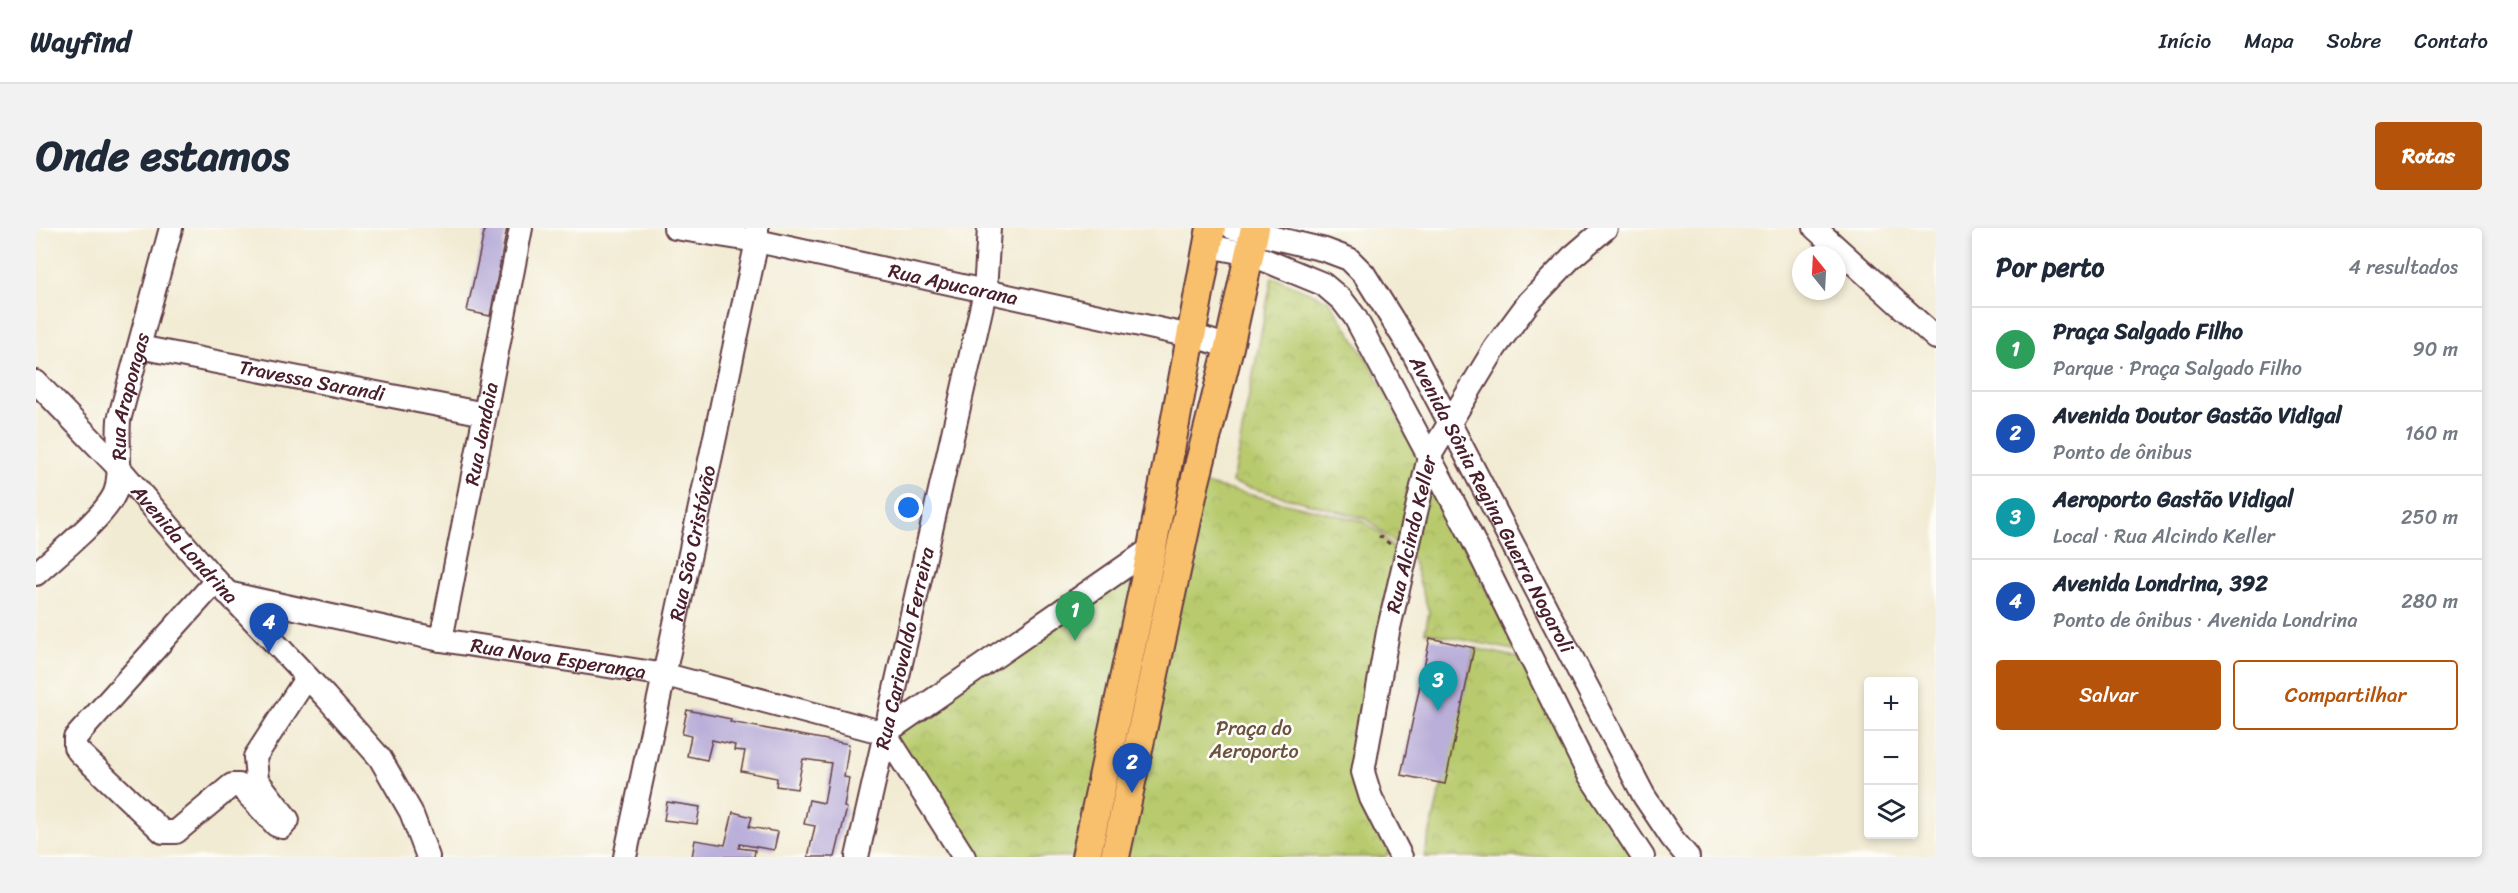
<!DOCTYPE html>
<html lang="pt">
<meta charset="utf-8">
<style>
:root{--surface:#fff;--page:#f2f2f3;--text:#1f2937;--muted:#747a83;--line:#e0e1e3;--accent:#b45309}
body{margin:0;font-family:Sriracha,sans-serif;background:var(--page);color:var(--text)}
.controls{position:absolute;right:18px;bottom:18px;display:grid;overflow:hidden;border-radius:6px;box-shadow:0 3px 9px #0003}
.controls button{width:54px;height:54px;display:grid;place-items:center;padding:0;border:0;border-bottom:2px solid var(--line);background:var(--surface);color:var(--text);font:30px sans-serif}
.compass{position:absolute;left:1756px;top:18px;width:54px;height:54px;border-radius:50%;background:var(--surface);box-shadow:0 3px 9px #0003;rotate:342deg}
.you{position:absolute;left:873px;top:280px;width:21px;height:21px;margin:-15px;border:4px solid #fff;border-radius:50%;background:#1a73e8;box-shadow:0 0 0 9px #1a73e833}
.badge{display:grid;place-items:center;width:39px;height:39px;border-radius:50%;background:var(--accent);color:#fff;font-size:20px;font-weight:700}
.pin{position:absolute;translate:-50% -50px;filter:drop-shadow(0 2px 3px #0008)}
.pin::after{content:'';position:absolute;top:32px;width:21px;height:18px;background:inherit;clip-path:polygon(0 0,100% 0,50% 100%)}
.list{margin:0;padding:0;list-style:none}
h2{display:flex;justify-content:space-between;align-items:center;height:78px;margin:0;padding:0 24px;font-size:26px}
h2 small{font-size:20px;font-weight:400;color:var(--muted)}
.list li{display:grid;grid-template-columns:39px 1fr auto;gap:18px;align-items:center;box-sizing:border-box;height:84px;padding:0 24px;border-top:2px solid var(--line)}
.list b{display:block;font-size:22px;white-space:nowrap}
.list p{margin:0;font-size:20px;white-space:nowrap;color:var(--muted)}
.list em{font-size:20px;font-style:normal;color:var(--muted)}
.actions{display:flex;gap:12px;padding:18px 24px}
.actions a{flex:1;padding:14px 0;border:2px solid var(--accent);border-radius:6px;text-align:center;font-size:21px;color:var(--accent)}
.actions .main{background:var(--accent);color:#fff}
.icon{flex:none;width:33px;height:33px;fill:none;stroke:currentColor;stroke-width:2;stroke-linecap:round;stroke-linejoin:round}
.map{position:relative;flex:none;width:1900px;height:629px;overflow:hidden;border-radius:6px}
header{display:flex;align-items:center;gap:36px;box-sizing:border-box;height:84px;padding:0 30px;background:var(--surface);border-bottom:2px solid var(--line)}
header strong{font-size:28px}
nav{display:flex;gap:33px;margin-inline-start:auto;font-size:21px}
.intro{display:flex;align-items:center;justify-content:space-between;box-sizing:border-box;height:144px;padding:0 36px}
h1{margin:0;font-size:42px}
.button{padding:15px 27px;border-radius:6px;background:var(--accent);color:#fff;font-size:21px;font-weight:700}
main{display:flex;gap:36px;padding:0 36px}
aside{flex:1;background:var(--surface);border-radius:6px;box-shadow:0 3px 9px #0003}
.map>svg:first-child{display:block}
.park{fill:url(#park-crowns);stroke:#81744c;stroke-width:1.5}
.building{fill:#baafd9}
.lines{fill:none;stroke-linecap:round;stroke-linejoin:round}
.minor-casing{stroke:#633e44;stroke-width:26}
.major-casing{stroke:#633e44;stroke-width:32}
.path{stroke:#633e44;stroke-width:3;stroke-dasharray:4.5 4.5;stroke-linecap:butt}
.minor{stroke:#fff;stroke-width:22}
.major{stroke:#f8bf6c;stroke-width:28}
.labels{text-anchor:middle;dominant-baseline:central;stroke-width:5;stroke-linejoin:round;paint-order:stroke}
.street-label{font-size:20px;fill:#4a1f2b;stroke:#fdfcf7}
.park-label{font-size:20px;fill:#6b523f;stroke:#fdfcf7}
</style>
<header>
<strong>Wayfind</strong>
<nav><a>Início</a><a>Mapa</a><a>Sobre</a><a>Contato</a></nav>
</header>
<div class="intro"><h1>Onde estamos</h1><a class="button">Rotas</a></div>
<main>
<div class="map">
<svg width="1900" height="629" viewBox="0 0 1900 629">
<defs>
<pattern id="park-crowns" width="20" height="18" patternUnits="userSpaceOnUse" patternTransform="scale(1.5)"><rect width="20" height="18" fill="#b8ca6d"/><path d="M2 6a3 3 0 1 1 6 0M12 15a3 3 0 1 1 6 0" fill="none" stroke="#a0ad5f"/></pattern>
</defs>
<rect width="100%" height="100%" fill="#fdfcf7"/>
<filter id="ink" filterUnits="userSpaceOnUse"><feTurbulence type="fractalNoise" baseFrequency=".0167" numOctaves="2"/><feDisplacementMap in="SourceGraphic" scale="12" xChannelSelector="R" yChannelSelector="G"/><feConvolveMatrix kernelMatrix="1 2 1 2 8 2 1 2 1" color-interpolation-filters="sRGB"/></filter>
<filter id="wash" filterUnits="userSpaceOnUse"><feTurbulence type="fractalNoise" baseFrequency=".008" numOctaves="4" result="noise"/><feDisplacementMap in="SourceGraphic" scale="24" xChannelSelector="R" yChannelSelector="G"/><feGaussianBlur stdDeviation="1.35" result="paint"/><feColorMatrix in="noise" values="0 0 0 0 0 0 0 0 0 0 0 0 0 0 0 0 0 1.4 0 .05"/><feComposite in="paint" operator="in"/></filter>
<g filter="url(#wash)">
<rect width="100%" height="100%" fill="#f2ebd3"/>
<path class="park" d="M1236,49L1293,72L1336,139L1482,423L1389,404L1393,384L1376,330L1331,291L1196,255Z
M1159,254L1327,293L1345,306L1368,334L1327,544L1358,619L1349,629H1079Z
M1116,320L1051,629H928L849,505Z
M1439,420L1483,430L1595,629H1388Z"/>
<g id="blocks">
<path class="building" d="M449,0H471L454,88L431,83Z
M1394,410L1438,420L1409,556L1365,547Z
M651,482L695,491L694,494L813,516L808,549L813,550L808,579L811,580L799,629H772L779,598L768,596L773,572L788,575L795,535L767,531L761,561L740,558L741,550L705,543L709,523L698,522L699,517L676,512L671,532L651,528L655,508L646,506Z
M631,574L664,579L661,596L628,592Z
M697,584L716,589L713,599L742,604L738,622L704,616L703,620L719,622L718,629H656L659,612L689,617Z"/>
</g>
</g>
<g filter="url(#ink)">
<use href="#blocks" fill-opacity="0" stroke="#633e44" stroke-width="1.5"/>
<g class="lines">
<defs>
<g id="minor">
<path id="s1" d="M639,0L721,13L1168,111L1193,119"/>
<path id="s2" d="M1197,0L1289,22L1313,31L1328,46L1376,123L1608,568L1636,610L1652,629"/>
<path d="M1779,0L1900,110"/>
<path d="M1172,18L1214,26L1287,56L1306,72L1319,89L1431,300L1552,545L1607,629"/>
<path id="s3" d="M103,119L449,186"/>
<path id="s4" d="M0,154L83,240L174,346L290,469L344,530L375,584L392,629"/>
<path id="s5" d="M0,346C20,327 73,286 80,262C86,239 81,215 83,192L135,0"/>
<path d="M180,353L39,510V519L44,525L127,604H140L196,557H203L240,597L246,599L252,592L221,552L219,529L271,449"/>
<path id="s6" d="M191,365L405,412L630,447L849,505"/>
<path id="s7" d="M405,412L485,0"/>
<path d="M849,505L1116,320"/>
<path d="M849,505L928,629"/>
<path id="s8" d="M589,629L721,13V0"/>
<path id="s9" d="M821,629L949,64L953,0"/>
<path id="s10" d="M1365,629L1335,570L1327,544L1352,404L1393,229L1459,120L1493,74L1536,29L1570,0"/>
</g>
<path id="major" d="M1050,629L1116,320L1175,0
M1079,629L1159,254L1193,119L1219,0"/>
</defs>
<use href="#minor" class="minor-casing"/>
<use href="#major" class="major-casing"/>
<path class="path" d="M1343,308L1354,316"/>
<use href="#minor" class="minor"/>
<use href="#major" class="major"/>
</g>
</g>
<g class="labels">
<g class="street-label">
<text stroke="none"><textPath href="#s1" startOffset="284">Rua Apucarana</textPath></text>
<text stroke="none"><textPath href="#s3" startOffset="176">Travessa Sarandi</textPath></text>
<text stroke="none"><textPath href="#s5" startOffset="212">Rua Arapongas</textPath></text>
<text stroke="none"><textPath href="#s7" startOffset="210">Rua Jandaia</textPath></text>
<text stroke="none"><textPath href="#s2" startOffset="405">Avenida Sônia Regina Guerra Nogaroli</textPath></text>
<text stroke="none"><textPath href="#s10" startOffset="336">Rua Alcindo Keller</textPath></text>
<text stroke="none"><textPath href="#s8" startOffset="321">Rua São Cristóvão</textPath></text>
<text stroke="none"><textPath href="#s4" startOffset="220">Avenida Londrina</textPath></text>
<text stroke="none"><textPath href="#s9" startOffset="214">Rua Cariovaldo Ferreira</textPath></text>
<text stroke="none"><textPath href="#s6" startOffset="338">Rua Nova Esperança</textPath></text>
</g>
<g class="park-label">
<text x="1218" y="500">Praça do<tspan x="1218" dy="23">Aeroporto</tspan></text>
</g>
</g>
</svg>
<div class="controls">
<button>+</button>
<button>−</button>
<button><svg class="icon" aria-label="layers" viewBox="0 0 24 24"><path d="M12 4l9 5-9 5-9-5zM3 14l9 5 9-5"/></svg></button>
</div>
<svg class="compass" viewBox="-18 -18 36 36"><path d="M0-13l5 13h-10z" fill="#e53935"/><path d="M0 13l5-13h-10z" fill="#747a83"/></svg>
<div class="you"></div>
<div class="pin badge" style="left:1039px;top:413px;background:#2e9e5b">1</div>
<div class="pin badge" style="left:1096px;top:565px;background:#1a4fb4">2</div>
<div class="pin badge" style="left:1402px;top:483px;background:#0f9aa8">3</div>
<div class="pin badge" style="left:233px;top:425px;background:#1a4fb4">4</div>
</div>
<aside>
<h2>Por perto<small>4 resultados</small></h2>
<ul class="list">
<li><span class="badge" style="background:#2e9e5b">1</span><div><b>Praça Salgado Filho</b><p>Parque · Praça Salgado Filho</p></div><em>90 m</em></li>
<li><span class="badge" style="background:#1a4fb4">2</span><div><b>Avenida Doutor Gastão Vidigal</b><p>Ponto de ônibus</p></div><em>160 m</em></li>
<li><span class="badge" style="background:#0f9aa8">3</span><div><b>Aeroporto Gastão Vidigal</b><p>Local · Rua Alcindo Keller</p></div><em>250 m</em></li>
<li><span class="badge" style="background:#1a4fb4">4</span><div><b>Avenida Londrina, 392</b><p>Ponto de ônibus · Avenida Londrina</p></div><em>280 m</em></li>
</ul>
<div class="actions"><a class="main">Salvar</a><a>Compartilhar</a></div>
</aside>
</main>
